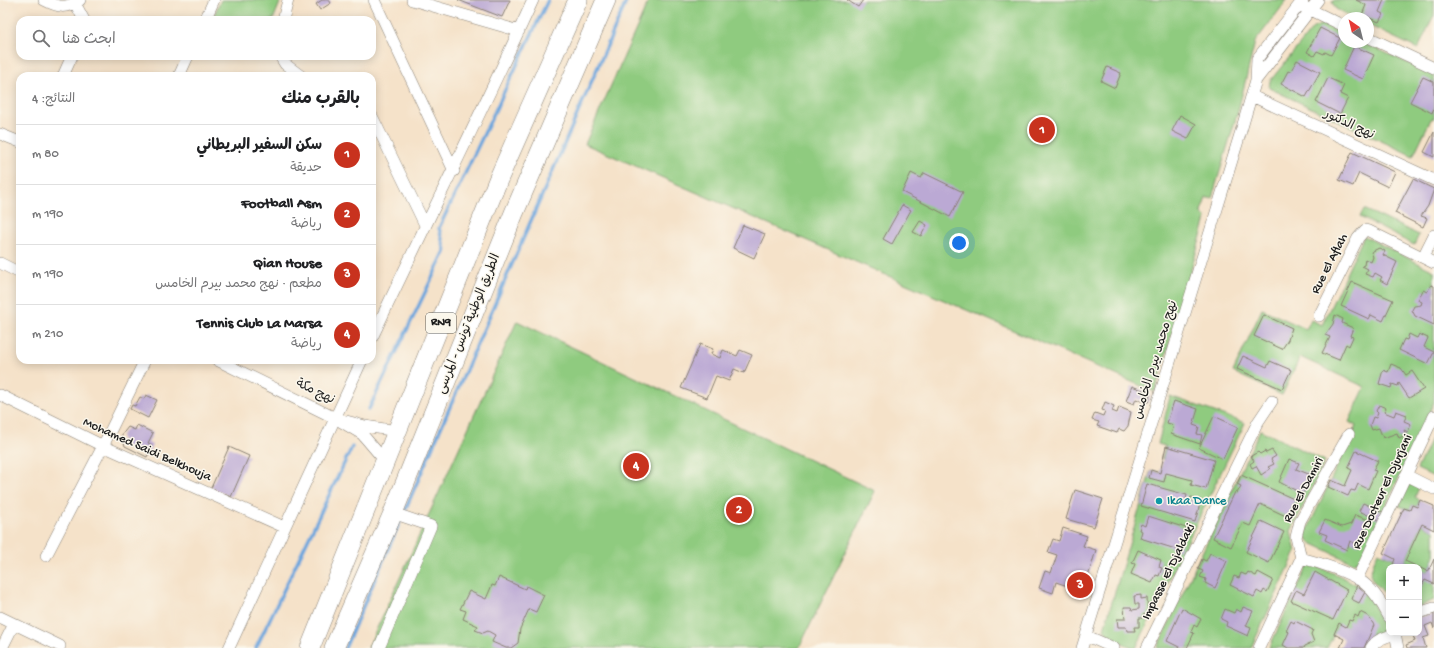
<!DOCTYPE html>
<html lang="ar">
<meta charset="utf-8">
<style>
:root{--surface:#fff;--page:#f2f2f2;--text:#202124;--muted:#757577;--line:#e0e0e0;--accent:#c8321e}
body{margin:0;font-family:"Gochi Hand","Playpen Sans Arabic",sans-serif;background:var(--page);color:var(--text);direction:rtl}
.controls{position:absolute;right:12px;bottom:12px;display:grid;overflow:hidden;border-radius:8px;box-shadow:0 2px 10px #0003}
.controls button{width:36px;height:36px;display:grid;place-items:center;padding:0;border:0;border-bottom:1px solid var(--line);background:var(--surface);color:var(--text);font:20px sans-serif}
.compass{position:absolute;left:1338px;top:12px;width:36px;height:36px;border-radius:50%;background:var(--surface);box-shadow:0 2px 10px #0003;rotate:325deg}
.you{position:absolute;left:959px;top:243px;width:14px;height:14px;margin:-10px;border:3px solid #fff;border-radius:50%;background:#1a73e8;box-shadow:0 0 0 6px #1a73e833}
.badge{display:grid;place-items:center;width:26px;height:26px;border-radius:50%;background:var(--accent);color:#fff;font-size:13px;font-weight:700}
.pin{position:absolute;translate:-50% -50%;border:2px solid #fff;box-shadow:0 1px 4px #0006}
.list{margin:0;padding:0;list-style:none}
h2{display:flex;justify-content:space-between;align-items:center;height:52px;margin:0;padding:0 16px;font-size:17px}
h2 small{font-size:13px;font-weight:400;color:var(--muted)}
.list li{display:grid;grid-template-columns:26px 1fr auto;gap:12px;align-items:center;box-sizing:border-box;height:60px;padding:0 16px;border-top:1px solid var(--line)}
.list b{display:block;font-size:15px;white-space:nowrap}
.list p{margin:0;font-size:13px;white-space:nowrap;color:var(--muted)}
.list em{font-size:13px;font-style:normal;color:var(--muted)}
.icon{flex:none;width:22px;height:22px;fill:none;stroke:currentColor;stroke-width:2;stroke-linecap:round;stroke-linejoin:round}
.map{position:relative;flex:none;width:1434px;height:648px;overflow:hidden;direction:ltr}
.search{position:absolute;background:var(--surface);box-shadow:0 2px 10px #0003;left:16px;top:16px;width:360px;height:44px;display:flex;align-items:center;gap:10px;box-sizing:border-box;padding:0 14px;border-radius:12px;color:var(--muted);font-size:15px}
.panel{position:absolute;background:var(--surface);box-shadow:0 2px 10px #0003;left:16px;top:72px;width:360px;height:292px;border-radius:12px;direction:rtl}
.map>svg:first-child{display:block}
.green{fill:#8fcb7f;stroke:#56744e}
.lines{fill:none;stroke-linecap:round;stroke-linejoin:round}
.stream{stroke:#6da6dd;stroke-width:3.5}
.building{fill:#bba9d4}
.minor-casing{stroke:#887f72;stroke-width:12}
.trunk-casing{stroke:#887f72;stroke-width:20}
.minor{stroke:#fff;stroke-width:11}
.trunk{stroke:#fff;stroke-width:19}
.culture-dot{fill:#0f9aa8;stroke:#fbf7ec;stroke-width:1.5}
.labels{text-anchor:middle;dominant-baseline:central;stroke-width:3;stroke-linejoin:round;paint-order:stroke}
.shield{fill:#fbf7ec;stroke:#5f5e5a;stroke-width:1}
.shield-label{font-size:12px;font-weight:bold;fill:#1c1c1c}
.street-label{font-size:13px;fill:#1c1c1c;stroke:#fbf7ec}
.culture-label{font-size:13px;fill:#0d838f;stroke:#fbf7ec;text-anchor:start}
</style>
<div class="map">
<svg width="1434" height="648" viewBox="0 0 1434 648">
<rect width="100%" height="100%" fill="#fbf7ec"/>
<filter id="ink" filterUnits="userSpaceOnUse"><feTurbulence type="fractalNoise" baseFrequency=".025" numOctaves="2"/><feDisplacementMap in="SourceGraphic" scale="8" xChannelSelector="R" yChannelSelector="G"/><feConvolveMatrix kernelMatrix="1 2 1 2 8 2 1 2 1" color-interpolation-filters="sRGB"/></filter>
<filter id="wash" filterUnits="userSpaceOnUse"><feTurbulence type="fractalNoise" baseFrequency=".012" numOctaves="4" result="noise"/><feDisplacementMap in="SourceGraphic" scale="16" xChannelSelector="R" yChannelSelector="G"/><feGaussianBlur stdDeviation="0.9" result="paint"/><feColorMatrix in="noise" values="0 0 0 0 0 0 0 0 0 0 0 0 0 0 0 0 0 1.4 0 .05"/><feComposite in="paint" operator="in"/></filter>
<g filter="url(#wash)">
<rect width="100%" height="100%" fill="#f5e2c9"/>
<path class="green" d="M221,0H281L273,20H221L213,17Z
M649,0H1287L1255,42L1238,111L1212,198H1206L1201,212L1206,219L1155,392L585,144Z
M1334,0H1434V15L1418,49L1368,25V18H1354L1336,9L1332,2Z
M1323,24L1344,34V42H1362L1434,75V118L1431,119L1413,156L1269,88L1270,81L1313,28Z
M1364,209L1419,235L1414,245L1360,217Z
M1364,236L1434,271V402L1361,559L1353,563L1309,542L1305,535L1356,426L1349,422L1365,387L1300,357L1282,395L1233,372L1262,309L1306,329L1311,320L1322,325Z
M517,321L875,491L799,648H368Z
M1170,396L1245,423L1136,648H1132L1108,635L1104,629L1151,470L1160,473L1164,460L1162,459L1165,446L1158,444Z
M1260,430L1325,461L1291,531L1296,552L1251,648H1157Z
M1434,432V477L1417,469Z
M1409,484L1419,488L1415,497L1420,500L1417,507L1412,505L1410,510L1399,506Z
M1422,524L1434,530V559L1428,572L1405,561Z
M1378,552L1395,559L1392,567H1389V602C1376,574 1362,588 1378,552Z
M1309,563C1325,570 1352,579 1364,591C1375,602 1380,619 1384,633L1369,638L1339,624L1327,648H1269Z
M1425,580L1434,584V600L1419,607V590Z"/>
<g class="lines">
<path class="stream" d="M369,409L445,251L439,228L548,0
M256,648L352,447
M345,648L627,0"/>
</g>
<g id="blocks">
<path class="building" d="M322,0H329L331,3L320,10L316,4Z
M458,0H510L502,17Z
M847,0H863L858,7Z
M1356,0H1384L1379,12L1383,14L1379,22L1362,15L1366,5Z
M1320,28L1340,38L1331,55L1325,52L1324,54L1317,51L1314,56L1307,52Z
M1354,46L1374,55L1363,79L1343,70Z
M1297,60L1320,72L1306,97L1281,84L1288,71L1290,72Z
M1107,67L1121,73L1115,88L1101,81Z
M1423,77L1434,82V108L1432,113L1410,102Z
M1328,78L1344,85L1340,94L1348,98L1340,114L1316,102Z
M1180,115L1196,124L1188,139L1172,131Z
M1434,132V157L1424,152Z
M1352,152L1395,172L1388,187L1359,173L1353,186L1339,180Z
M911,173L921,178L924,173L963,192L950,217L902,192Z
M1413,179L1434,189L1428,206L1421,216L1427,218L1423,227L1395,213Z
M902,205L911,210L892,244L883,239Z
M920,221L927,225L921,236L913,232Z
M743,225L765,234L754,258L733,248Z
M1379,248L1385,251L1383,255L1397,262L1387,284L1380,280L1382,277L1375,273L1373,277L1365,274L1368,269L1362,266L1364,265L1365,259L1371,262L1373,257L1371,252Z
M1352,282L1393,300L1383,321L1371,315L1369,319L1341,306Z
M1431,285L1434,286V325L1415,316L1412,310L1414,306L1421,305L1422,302L1418,300L1423,290L1427,292Z
M1264,315L1292,328L1288,340L1282,349L1254,336Z
M1335,315L1343,319L1342,323L1353,328L1350,336L1353,337L1349,346L1346,344L1339,360L1322,353L1330,337L1325,335L1333,324Z
M1409,334L1417,338L1419,334L1428,338L1424,347L1434,352L1428,364L1399,350L1404,339L1407,340Z
M700,344L713,349L711,354L720,358L723,350L737,356L740,350L752,355L744,373L734,369L729,381L716,376L707,398L681,388Z
M1243,356L1267,367L1270,361L1291,370L1282,389L1237,369Z
M1391,364L1401,368L1406,375L1412,371L1424,389L1409,398L1399,383L1398,386L1392,384L1391,388L1379,384L1383,370L1388,372Z
M1132,386L1150,393L1149,401L1146,403L1136,399L1134,404L1126,401Z
M146,395L157,400L148,418L130,409L132,405L135,406L140,397L144,399Z
M1174,401L1198,409L1193,425L1199,427L1197,434L1202,435L1200,444L1171,434L1174,425L1167,423Z
M1105,402L1114,406L1112,411L1117,413L1119,407L1131,412L1128,426L1124,431L1119,429L1117,433L1097,426L1099,422L1092,420L1095,413L1103,416L1105,411L1102,410Z
M1379,405L1386,408L1384,412L1394,416L1396,411L1407,415L1404,421L1411,424L1408,432L1404,430L1406,435L1399,438L1397,433L1383,438L1379,428L1372,430L1370,425L1373,417L1376,418L1378,413L1376,411Z
M1214,416L1238,427L1223,459L1199,448Z
M137,425L153,433L148,443L152,445L147,457L125,446L121,436L128,427L135,430Z
M1166,446L1214,460L1206,489L1191,485L1192,480L1166,473L1164,482L1149,478L1151,470L1160,473Z
M229,447L249,456L231,497L211,488Z
M1272,450L1276,456L1271,459L1274,464L1268,467L1270,469L1261,475L1256,466L1252,468L1250,464L1254,461L1251,456L1258,452L1260,454L1265,451L1266,453Z
M1356,451L1378,461L1373,470L1376,471L1368,489L1358,484L1355,491L1351,490L1348,496L1328,487L1331,480L1345,486L1352,470L1348,468Z
M1289,459L1299,463L1296,469L1311,475L1303,494L1279,482Z
M1241,475L1296,500L1288,517L1260,504L1250,526L1243,523L1231,547L1213,538L1235,492L1237,493L1241,486L1237,484Z
M1147,484L1187,495L1185,503L1188,504L1191,497L1201,500L1195,522L1141,506Z
M1075,490L1103,499L1094,527L1066,519Z
M1420,500L1434,506V530L1422,524L1405,561L1418,567H1392L1395,559L1383,553L1404,508L1410,510L1412,505L1417,507Z
M1363,503L1383,512L1379,520L1359,511Z
M1355,515L1369,520L1358,545L1350,541L1347,550L1325,540L1327,535L1319,532L1325,520L1342,527L1351,524Z
M1148,516L1186,528L1179,550L1140,538L1142,531L1139,530L1141,524L1145,526Z
M1261,521L1284,532L1269,563L1246,552Z
M1063,528L1087,536L1083,546L1096,550L1085,587L1082,591L1056,582L1053,593L1039,588L1045,571L1051,573L1057,555L1048,552L1053,539L1059,541Z
M1138,550L1161,560L1159,567L1162,568L1159,576L1156,575L1152,583L1131,574L1135,564L1132,563Z
M1210,553L1227,561L1215,588L1205,583L1206,579L1200,577L1203,571L1198,569L1202,559L1206,561Z
M1434,559V584L1425,580L1419,590V567L1428,572Z
M1248,572L1256,576L1258,572L1273,580L1267,592L1264,590L1262,594L1257,591L1254,597L1230,585L1234,576L1239,578L1241,573L1246,575Z
M1315,572L1347,590L1333,620L1291,601L1296,590L1304,594Z
M499,577L525,589L526,586L544,595L536,612L529,609L520,629L518,643L511,648H506L492,642L495,635L488,631L483,633L475,630L478,626L463,619L466,611L460,609L469,591L486,599L492,585L495,586Z
M1357,585L1365,592L1359,603L1351,599Z
M1141,595V599L1147,598L1148,614L1143,615V618H1139V627H1134L1135,631H1127L1126,627H1118L1117,619H1125L1124,607H1131L1132,610L1139,609V604H1135L1134,596Z
M1243,607L1253,611L1246,626L1251,628L1248,636L1226,626L1227,622L1221,619L1225,609L1234,613L1236,609L1241,612Z
M1182,608L1201,619L1197,627L1194,625L1191,632L1194,633L1187,648H1181L1167,641Z
M1360,612L1368,616L1374,625L1364,648H1340L1344,639L1334,634L1339,623L1346,627L1349,620L1352,621L1355,615L1358,617Z
M1434,614V629L1432,623L1425,626L1429,636L1423,638L1426,648H1407L1406,645L1415,641L1412,633H1419V617Z
M1291,621L1294,623L1295,621L1313,630L1311,634L1314,642L1305,646L1304,648H1288L1283,645L1289,632L1286,631Z"/>
</g>
</g>
<g filter="url(#ink)">
<use href="#blocks" fill-opacity="0" stroke="#887f72" stroke-width="1"/>
<g class="lines">
<defs>
<path id="minor" d="M44,0C59,8 65,9 80,0
M374,0L454,171
M412,0L519,31
M75,3L84,20
M1305,7L1344,26
M205,20L214,0
M283,20L288,0
M1368,37L1434,68
M280,56L285,64L301,76
M63,76L72,56
M179,76L188,56
M1256,80L1318,0
M1252,96L1434,180
M372,116L425,225
M0,134L20,142
M1423,257L1434,235
M0,263L20,273
M1319,316L1358,238L1365,230L1369,231L1434,263
M372,338C425,225 481,114 533,0
M217,360L335,418
M0,395L103,446L284,527
M385,461L362,434L335,418L365,426L397,431
M1406,475L1434,489
M46,556L103,446L145,360
M1301,558C1317,562 1353,573 1365,584C1375,592 1383,605 1389,617
M1357,579L1434,416
M1419,613L1434,608
M0,617L60,646
M1395,633L1398,648
M1087,636L1114,648
M2,648L14,624
M229,648L362,360
M379,648L431,526L393,513
M1082,648L1241,131L1256,80L1257,59L1303,0
M1147,648L1258,422L1272,401
M1259,648L1301,558L1296,537L1300,521L1349,434
M1371,648C1376,639 1386,637 1395,634"/>
<path id="trunk" d="M310,648L498,180L578,0
M334,648L393,513L514,213L606,0"/>
</defs>
<use href="#minor" class="minor-casing"/>
<use href="#trunk" class="trunk-casing"/>
<use href="#minor" class="minor"/>
<use href="#trunk" class="trunk"/>
</g>
</g>
<circle class="culture-dot" cx="1159" cy="501" r="4"/>
<g class="labels">
<rect class="shield" x="426" y="313" width="30" height="20" rx="3"/>
<g class="shield-label">
<text x="441" y="323">RN9</text>
</g>
<g class="street-label">
<text transform="translate(1349 125) rotate(25)">نهج الدكتور</text>
<text transform="translate(1330 264) rotate(-63)">Rue El Aflah</text>
<text transform="translate(469 324) rotate(-68)">الطريق الوطنية تونس - المرسى</text>
<text transform="translate(1156 360) rotate(-73)">نهج محمد بيرم الخامس</text>
<text transform="translate(315 392) rotate(26)">نهج مكة</text>
<text transform="translate(147 450) rotate(24)">Mohamed Saidi Belkhouja</text>
<text transform="translate(1304 490) rotate(-62)">Rue El Damiri</text>
<text transform="translate(1383 492) rotate(-65)">Rue Docteur El Djurjani</text>
<text transform="translate(1169 572) rotate(-64)">Impasse El Djaldaki</text>
</g>
<g class="culture-label">
<text x="1167" y="501">Ikaa Dance</text>
</g>
</g>
</svg>
<div class="controls">
<button>+</button>
<button>−</button>
</div>
<svg class="compass" viewBox="-18 -18 36 36"><path d="M0-13l5 13h-10z" fill="#e53935"/><path d="M0 13l5-13h-10z" fill="#757577"/></svg>
<div class="you"></div>
<div class="pin badge" style="left:1042px;top:130px">1</div>
<div class="pin badge" style="left:739px;top:510px">2</div>
<div class="pin badge" style="left:1080px;top:585px">3</div>
<div class="pin badge" style="left:636px;top:466px">4</div>
<div class="search"><svg class="icon" aria-label="search" viewBox="0 0 24 24"><circle cx="10" cy="10" r="6"/><path d="M15 15l6 6"/></svg>ابحث هنا</div>
<section class="panel">
<h2>بالقرب منك<small>النتائج: 4</small></h2>
<ul class="list">
<li><span class="badge">1</span><div><b>سكن السفير البريطاني</b><p>حديقة</p></div><em>80 m</em></li>
<li><span class="badge">2</span><div><b>Football Asm</b><p>رياضة</p></div><em>190 m</em></li>
<li><span class="badge">3</span><div><b>Qian House</b><p>مطعم · نهج محمد بيرم الخامس</p></div><em>190 m</em></li>
<li><span class="badge">4</span><div><b>Tennis Club La Marsa</b><p>رياضة</p></div><em>210 m</em></li>
</ul>
</section>
</div>
